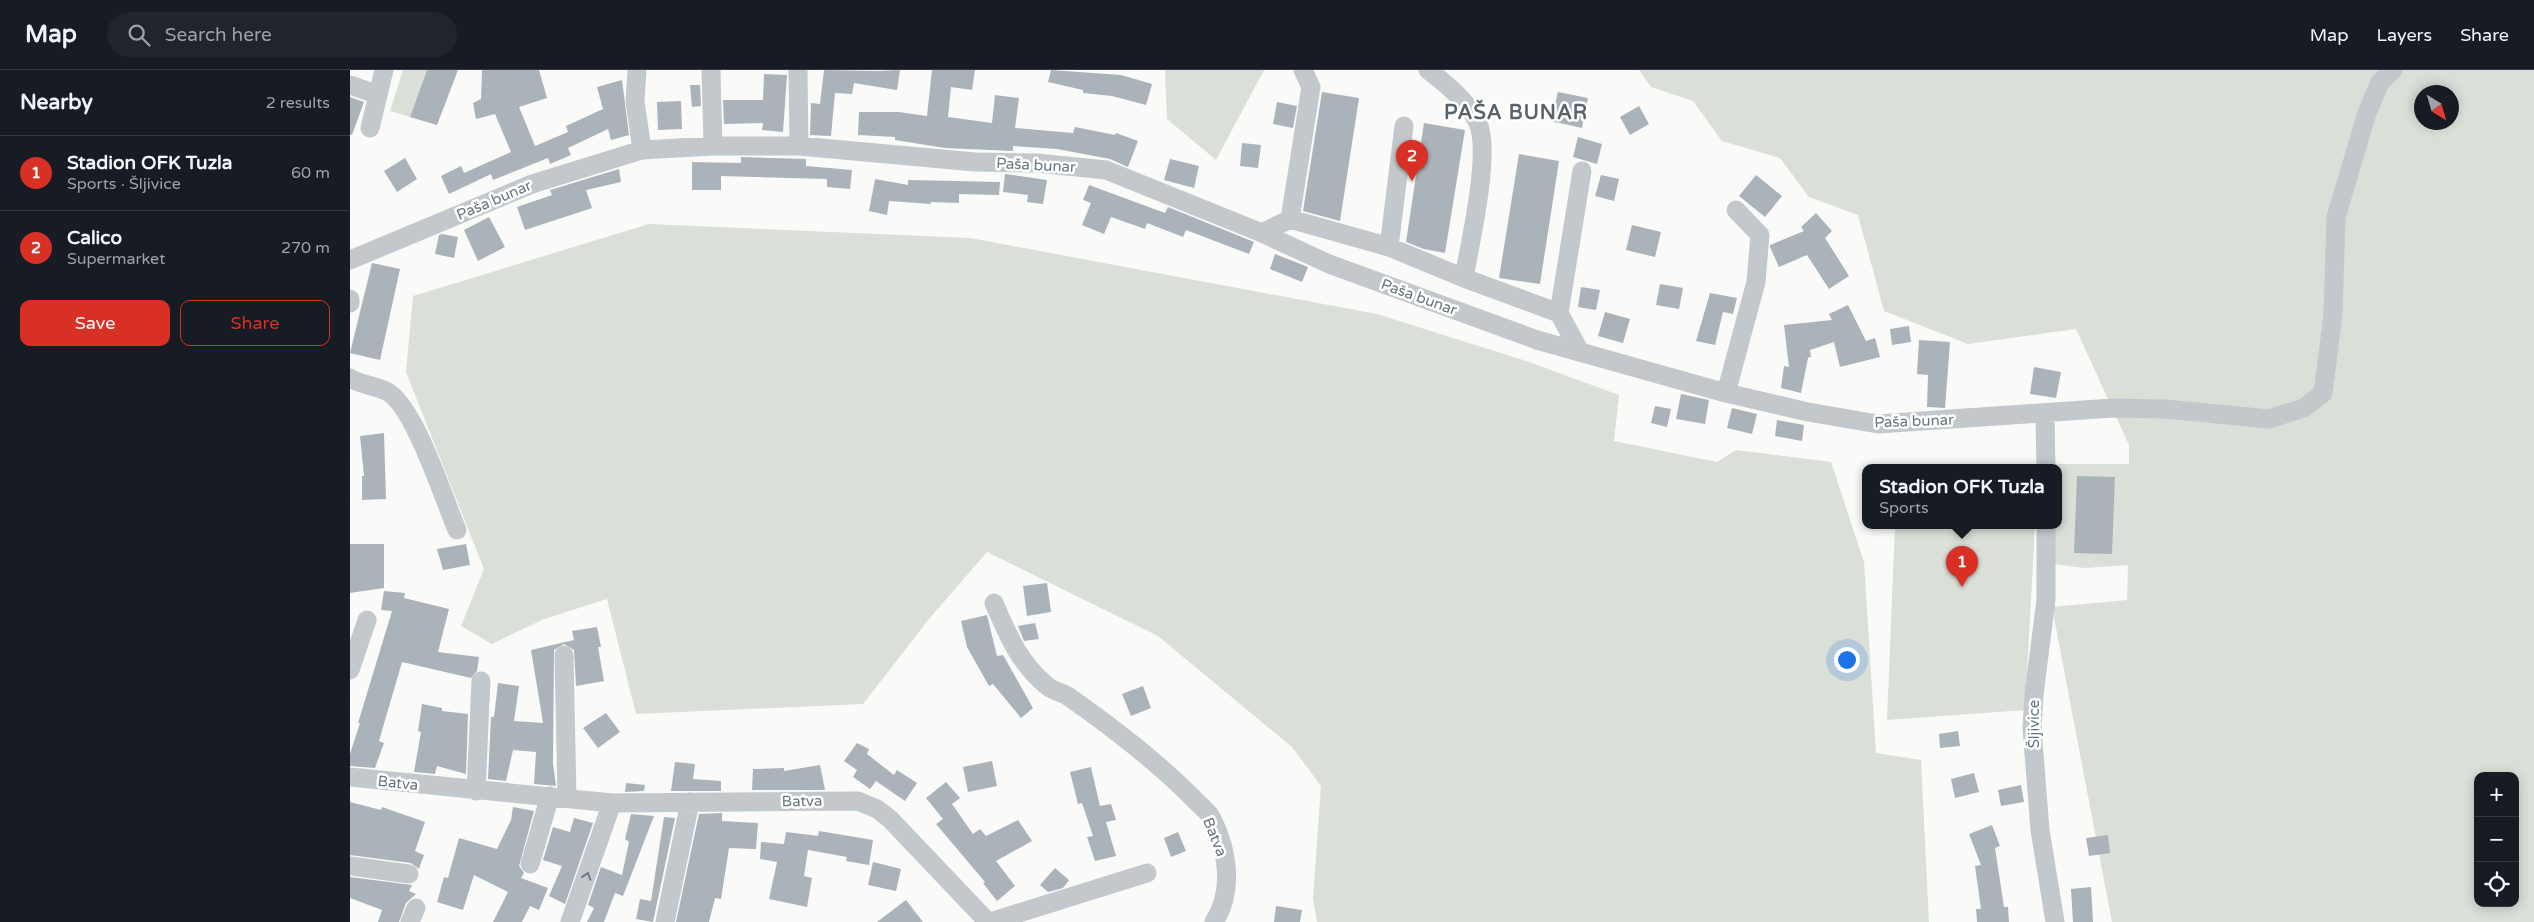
<!DOCTYPE html>
<meta charset="utf-8">
<style>
:root{--surface:#171b24;--page:#20242c;--text:#f1f3f6;--muted:#9ea1a6;--line:#363941;--accent:#d93025}
body{margin:0;font-family:"Varela Round",sans-serif;background:var(--page);color:var(--text)}
.controls{position:absolute;right:15px;bottom:15px;display:grid;overflow:hidden;border-radius:10px;box-shadow:0 2px 12px #0003}
.controls button{width:45px;height:45px;display:grid;place-items:center;padding:0;border:0;border-bottom:1px solid var(--line);background:var(--surface);color:var(--text);font:25px sans-serif}
.compass{position:absolute;left:2064px;top:15px;width:45px;height:45px;border-radius:50%;background:var(--surface);box-shadow:0 2px 12px #0003;rotate:143deg}
.you{position:absolute;left:1496px;top:589px;width:18px;height:18px;margin:-12px;border:4px solid #fff;border-radius:50%;background:#1a73e8;box-shadow:0 0 0 8px #1a73e833}
.badge{display:grid;place-items:center;width:32px;height:32px;border-radius:50%;background:var(--accent);color:#fff;font-size:16px;font-weight:700}
.pin{position:absolute;translate:-50% -41px;filter:drop-shadow(0 1px 2px #0008)}
.pin::after{content:'';position:absolute;top:26px;width:18px;height:15px;background:inherit;clip-path:polygon(0 0,100% 0,50% 100%)}
.popup{position:absolute;left:1512px;top:394px;width:200px;height:65px;box-sizing:border-box;display:grid;place-content:center;border-radius:10px;background:var(--surface);filter:drop-shadow(0 1px 4px #0005);font-size:16px;white-space:nowrap;color:var(--muted)}
.popup b{font-size:19px;color:var(--text)}
.popup::after{content:'';position:absolute;left:50%;top:100%;margin-left:-10px;border:10px solid transparent;border-top-color:var(--surface)}
.list{margin:0;padding:0;list-style:none}
h2{display:flex;justify-content:space-between;align-items:center;height:65px;margin:0;padding:0 20px;font-size:21px}
h2 small{font-size:16px;font-weight:400;color:var(--muted)}
.list li{display:grid;grid-template-columns:32px 1fr auto;gap:15px;align-items:center;box-sizing:border-box;height:75px;padding:0 20px;border-top:1px solid var(--line)}
.list b{display:block;font-size:19px;white-space:nowrap}
.list p{margin:0;font-size:16px;white-space:nowrap;color:var(--muted)}
.list em{font-size:16px;font-style:normal;color:var(--muted)}
.actions{display:flex;gap:10px;padding:15px 20px}
.actions a{flex:1;padding:11px 0;border:1px solid var(--accent);border-radius:10px;text-align:center;font-size:18px;color:var(--accent)}
.actions .main{background:var(--accent);color:#fff}
.icon{flex:none;width:28px;height:28px;fill:none;stroke:currentColor;stroke-width:2;stroke-linecap:round;stroke-linejoin:round}
.map{position:relative;flex:none;width:2184px;height:852px;overflow:hidden}
header{display:flex;align-items:center;gap:30px;box-sizing:border-box;height:70px;padding:0 25px;background:var(--surface);border-bottom:1px solid var(--line)}
header strong{font-size:24px}
nav{display:flex;gap:28px;margin-inline-start:auto;font-size:18px}
.search{width:350px;height:45px;background:var(--page);display:flex;align-items:center;gap:12px;box-sizing:border-box;padding:0 18px;border-radius:28px;color:var(--muted);font-size:19px}
main{display:flex}
aside{flex:1;background:var(--surface)}
.map>svg:first-child{display:block}
.green{fill:#dadfd7;fill-rule:evenodd}
.building{fill:#aab3b9}
.lines{fill:none;stroke-linecap:round;stroke-linejoin:round}
.minor{stroke:#c3c8cc;stroke-width:19}
.oneway{stroke:#6a7a87}
.labels{text-anchor:middle;dominant-baseline:central;stroke-width:5;stroke-linejoin:round;paint-order:stroke}
.street-label{font-size:15px;fill:#657683;stroke:#fff}
.district-label{font-size:20px;font-weight:bold;letter-spacing:1px;fill:#57646e;stroke:#fff}
</style>
<header>
<strong>Map</strong>
<div class="search"><svg class="icon" aria-label="search" viewBox="0 0 24 24"><circle cx="10" cy="10" r="6"/><path d="M15 15l6 6"/></svg>Search here</div>
<nav><a>Map</a><a>Layers</a><a>Share</a></nav>
</header>
<main>
<aside>
<h2>Nearby<small>2 results</small></h2>
<ul class="list">
<li><span class="badge">1</span><div><b>Stadion OFK Tuzla</b><p>Sports · Šljivice</p></div><em>60 m</em></li>
<li><span class="badge">2</span><div><b>Calico</b><p>Supermarket</p></div><em>270 m</em></li>
</ul>
<div class="actions"><a class="main">Save</a><a>Share</a></div>
</aside>
<div class="map">
<svg width="2184" height="852" viewBox="0 0 2184 852">
<rect width="100%" height="100%" fill="#fafaf8"/>
<path class="green" d="M53,0H77L60,47L40,41Z
M815,0H914L866,90L817,49Z
M1289,0H2184V852H1762L1702,537L1777,530L1778,495L1735,498L1702,494L1704,456H1708V398H1706V394H1779V375L1726,259L1618,274L1534,241L1508,145L1459,127L1430,88L1372,71L1343,31L1301,17ZM2072,22H2102V52H2072ZM2128,706H2165V833H2128Z
M299,154L620,168L1027,244L1182,293L1269,325L1264,371L1367,392L1386,380L1481,392L1514,492L1526,683L1571,690L1579,852H967L963,828L971,716L942,677L808,566L637,482L579,549L513,634L286,644L257,529L194,549L142,574L111,556L134,499L56,302L63,226Z
M1548,395H1688V398H1548Z
M1545,456H1685L1675,640L1537,650Z"/>
<path class="building" d="M77,0H108L87,55L60,47Z
M132,0H189L197,28L169,37L185,76L218,62L216,56L253,39L247,17L272,10L279,65L261,70L258,59L218,78L221,85L200,94L198,88L143,110L141,104L99,124L91,106L111,96L114,103L161,82L145,44L126,49L123,33L131,29Z
M474,0L528,1L550,0L547,20L504,13L502,24L485,23L481,66L460,65L461,33L470,34Z
M582,0H625L622,20L601,17L598,47L642,53L645,25L669,28L665,58L723,63L725,57L765,65L766,63L788,71L778,97L760,89L707,79L663,76V81L595,78L545,70V67L508,65L509,42H549L577,46Z
M701,0L771,5L802,14L796,35L762,26L733,23V20L698,12Z
M414,4L437,5L433,62L412,60L413,53L374,54L373,30H413Z
M340,15H350L351,36L342,37Z
M972,22L1009,28L990,151L953,141Z
M1208,22L1238,28L1232,58L1201,51Z
M0,27L14,32L2,65L0,64Z
M331,31L332,59L308,60L307,32Z
M927,32L947,36L943,58L923,54Z
M1289,36L1299,54L1280,65L1270,47Z
M1074,53L1115,60L1095,183L1074,179L1056,172Z
M1228,67L1252,74L1247,94L1223,87Z
M892,73L911,75L908,98L890,96Z
M1169,84L1209,91L1190,214L1149,208Z
M391,87L456,89V96L502,100L500,119L477,117V109L371,106V120H342V92L391,93Z
M55,88L67,109L47,122L34,101Z
M820,89L849,96L844,118L814,110Z
M269,99L271,112L236,120L242,138L175,160L167,137L202,125L200,120Z
M655,104L697,110L693,134L677,132L678,125L653,122Z
M1251,105L1269,109L1264,131L1245,126Z
M1406,105L1432,126L1415,147L1389,126Z
M525,109L558,115V110L650,112L649,125L609,124V133L581,132V134L539,131L537,145L519,141Z
M739,115L815,143L818,137L904,172L899,184L836,160L833,167L797,153L795,159L761,147L754,164L732,155L741,133L733,130Z
M1466,143L1482,161L1475,168L1499,206L1479,219L1457,185L1429,197L1420,177V175L1454,161L1451,157Z
M139,147L155,177L128,191L114,160Z
M1282,155L1311,162L1305,187L1276,180Z
M92,164L108,167L104,188L85,184L89,165Z
M925,184L958,197L952,212L920,199Z
M22,193L50,199L30,290L0,283Z
M1310,214L1333,218L1329,239L1306,235Z
M1231,217L1250,220L1246,240L1228,237Z
M1360,223L1387,228L1383,244L1373,242L1365,275L1346,271Z
M1498,235L1516,271L1525,268L1530,287L1490,297L1484,272L1460,280L1461,287L1458,288L1451,323L1431,318L1434,296L1439,297L1434,255L1482,250L1479,244Z
M1255,242L1280,249L1273,273L1248,266Z
M1559,256L1561,272L1542,275L1540,259Z
M1569,270L1600,272L1595,338L1577,337L1578,305L1567,304Z
M1684,297L1711,302L1706,328L1680,324Z
M1331,324L1359,330L1355,354L1326,349Z
M1305,336L1321,339L1317,357L1301,353Z
M1382,338L1407,344L1402,364L1377,358Z
M1427,350L1454,355L1452,371L1425,366Z
M34,363L36,429L12,430V406H14L10,366Z
M1727,406L1765,407L1762,484L1724,483Z
M0,474H34V518L0,523Z
M116,474L120,495L93,500L87,479Z
M697,513L701,542L677,546L673,516Z
M34,521L55,523L54,528L99,539L88,582L129,587L127,601L121,608L52,592L29,671L34,673L25,698L0,696V684L10,653H8L42,541L31,540Z
M637,545L647,586L653,585L683,638L671,648L643,614L639,616L617,577L611,551Z
M685,553L689,569L674,571L668,556Z
M247,557L251,577H248L254,611L226,616L224,580L214,574L204,580L203,694L206,716L184,714L186,682L163,680L156,711L138,709L141,647H144L148,613L169,616L164,651L193,653L181,580L224,570L222,561Z
M793,616L801,638L781,646L772,624Z
M72,634L92,638V641L118,644L116,704L87,696L85,704L64,702L71,662L68,661Z
M256,643L270,662L248,678L233,658Z
M1608,661L1610,676L1590,678L1589,664Z
M507,673L519,679L517,684L544,705L547,700L567,713L555,731L526,711L520,719L503,707L507,700L494,691Z
M642,691L647,716L618,722L613,697Z
M325,692L345,694L343,709L371,711V721H321Z
M470,695L475,720H402L403,699L434,698V701Z
M741,697L750,736L761,734L766,750L756,752L766,786L745,791L737,767L743,766L732,733L728,734L720,702Z
M1624,703L1629,722L1605,728L1601,709Z
M596,712L610,728L602,734L623,764L630,759L636,766L668,750L682,771L646,791L665,816L647,831L633,813L635,812L586,754L593,749L576,728Z
M276,713L295,715L294,721L275,722Z
M1671,715L1674,732L1651,736L1648,720Z
M0,732L31,740L32,737L75,752L65,781L74,785L69,799L61,793L0,785Z
M163,737L184,741L169,796L174,803L171,808L198,818L189,840L180,836L172,852H143L158,822L124,805L113,840L87,832L94,807L98,808L109,768L147,779L161,750Z
M372,743V751L408,753L406,779L379,778L371,829L365,828L359,852H326L349,744Z
M281,744L304,746L273,826L265,823L254,852H237L244,838L238,835L251,797L272,805L279,772L275,769Z
M314,747L325,748L303,852L286,849L290,829L301,831Z
M224,748L243,753L215,834L199,826L212,796L193,790L203,757L220,762Z
M1642,755L1650,776L1645,778L1654,837H1658L1659,852H1627L1626,839H1631L1625,796L1631,795L1619,764Z
M469,761L523,770L519,795L496,791L497,787L458,780L454,806L462,808L457,837L419,829L427,792L410,789L411,772L434,774L436,762L468,766Z
M828,762L836,781L821,787L814,768Z
M1758,765L1760,783L1739,786L1736,768Z
M523,792L551,799L546,821L518,815Z
M705,798L719,810L713,818L698,822L690,815Z
M0,807L62,815L59,821L66,824L56,833L49,852H28L32,840L0,828Z
M1741,817L1743,852H1723L1721,819Z
M556,830L573,852H527Z
M926,836L952,840L950,852H924Z"/>
<g class="lines">
<path class="minor" d="M287,0L285,31L292,80
M361,0L363,76
M448,0L449,76
M1078,0C1096,14 1118,31 1128,53C1141,83 1120,173 1114,208
M0,15L17,21
M20,58L34,0
M940,149L961,17L953,0
M912,163L940,149L1039,177L1114,208L1209,243L1230,282
M1039,177L1054,56
M0,190L182,114L292,80L363,76H449L625,92L687,93L756,100L912,163L979,194L1187,270L1376,323L1458,342L1528,354L1763,338L1815,339L1919,349L1954,338L1973,323L1983,245L1986,147L2017,43L2030,12L2043,0
M0,229V233
M1209,243L1232,101
M0,308C13,316 24,315 36,321C64,334 94,430 107,460
M1376,323L1406,212L1410,165L1386,140
M1695,345L1696,398
M1696,456V529L1684,625L1682,658L1690,760L1705,852
M644,533C658,565 668,591 696,615C702,621 712,622 719,627C762,657 806,691 843,728C848,734 857,740 861,747C878,779 884,821 864,852
M214,585L217,727
M0,600L17,550
M0,707L262,733L508,731L527,739L540,749L638,852
M126,721L131,611
M180,794L200,726
M0,796L59,804
M60,852L66,838
M220,852L262,733
M315,852L340,732
M640,852L797,803"/>
</g>
<defs><path id="oneway-chevron" d="M-2-3.5L2.5 0L-2 3.5" fill="none" stroke-width="1.6" stroke-linecap="round" stroke-linejoin="round" transform="scale(1.25)"/></defs>
<use class="oneway" href="#oneway-chevron" transform="translate(237 806) rotate(-71)"/>
<g class="labels">
<g class="street-label">
<text transform="translate(686 95) rotate(3)">Paša bunar</text>
<text transform="translate(144 130) rotate(-23)">Paša bunar</text>
<text transform="translate(1069 227) rotate(20)">Paša bunar</text>
<text transform="translate(1564 351) rotate(-2)">Paša bunar</text>
<text transform="translate(1684 654) rotate(-90)">Šljivice</text>
<text transform="translate(48 713) rotate(6)">Batva</text>
<text transform="translate(452 731) rotate(-1)">Batva</text>
<text transform="translate(865 767) rotate(68)">Batva</text>
</g>
<g class="district-label">
<text x="1166" y="43">PAŠA BUNAR</text>
</g>
</g>
</svg>
<div class="controls">
<button>+</button>
<button>−</button>
<button><svg class="icon" aria-label="locate" viewBox="0 0 24 24"><circle cx="12" cy="12" r="6"/><path d="M12 2v4M12 18v4M2 12h4M18 12h4"/></svg></button>
</div>
<svg class="compass" viewBox="-18 -18 36 36"><path d="M0-13l5 13h-10z" fill="#e53935"/><path d="M0 13l5-13h-10z" fill="#9ea1a6"/></svg>
<div class="you"></div>
<div class="pin badge" style="left:1612px;top:517px">1</div>
<div class="popup"><b>Stadion OFK Tuzla</b>Sports</div>
<div class="pin badge" style="left:1062px;top:111px">2</div>
</div>
</main>
